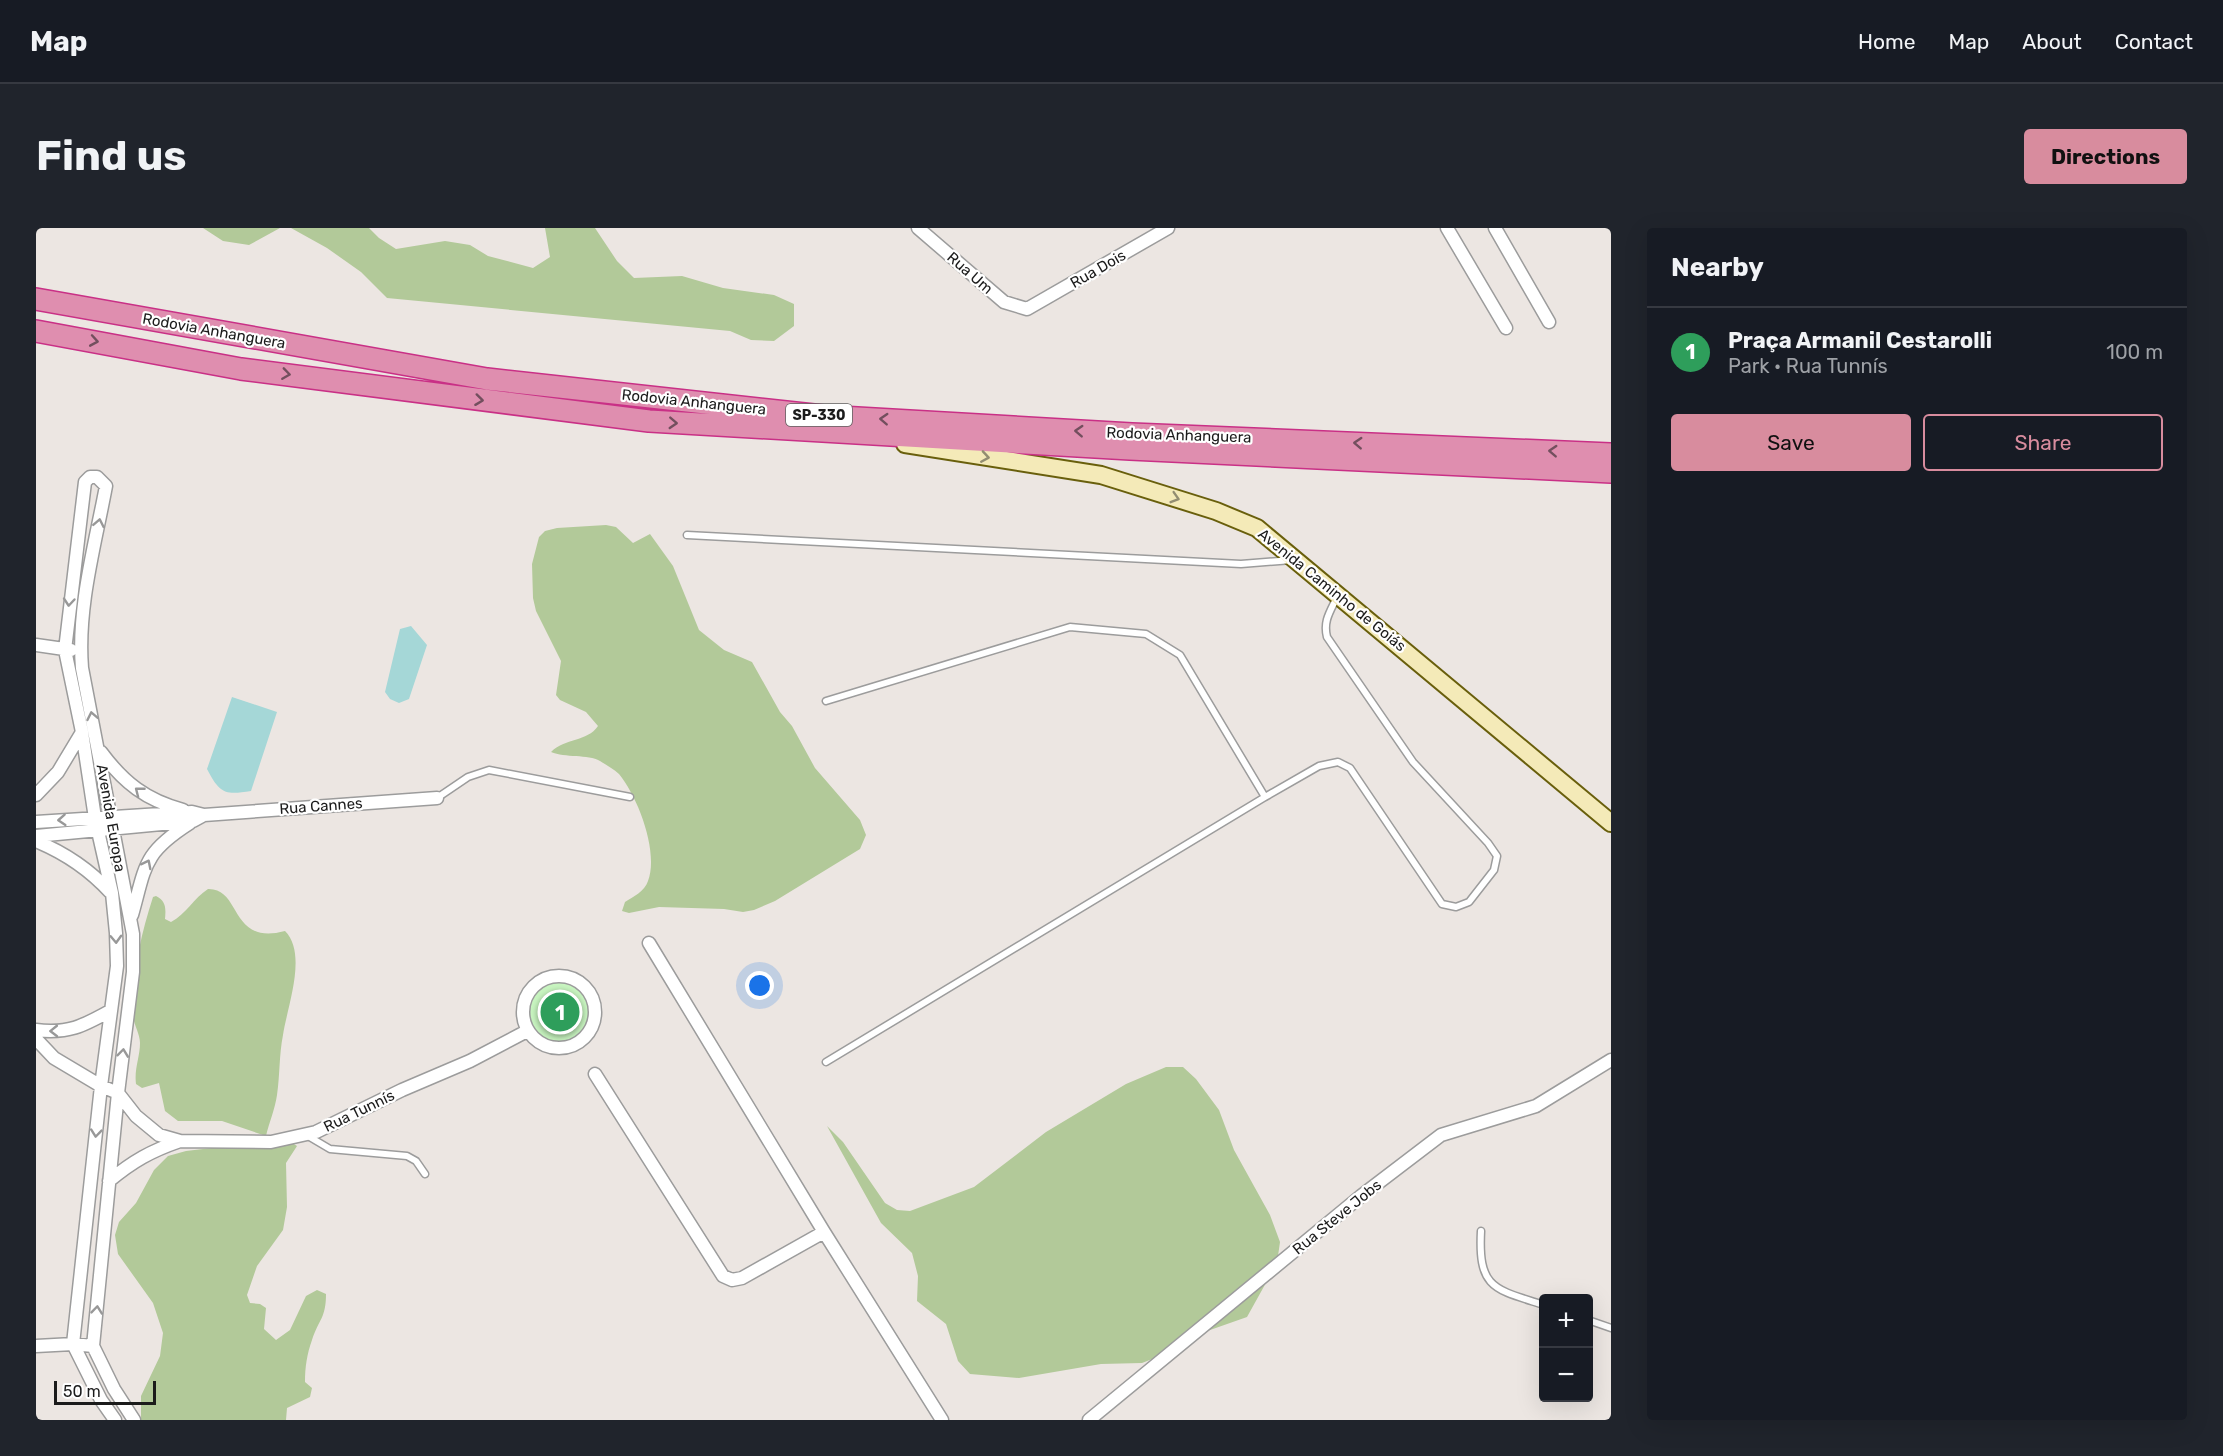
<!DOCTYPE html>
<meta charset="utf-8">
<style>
:root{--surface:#171b24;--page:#20242c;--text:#f1f3f6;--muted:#9ea1a6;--line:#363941;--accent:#d88c9e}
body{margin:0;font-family:Rubik,sans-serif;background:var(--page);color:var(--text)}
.controls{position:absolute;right:18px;bottom:18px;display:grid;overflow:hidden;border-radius:6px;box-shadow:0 6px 24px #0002}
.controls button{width:54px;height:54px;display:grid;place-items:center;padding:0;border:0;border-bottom:2px solid var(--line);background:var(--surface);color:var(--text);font:30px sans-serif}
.scale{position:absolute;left:18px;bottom:15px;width:102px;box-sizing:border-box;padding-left:6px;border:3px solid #1b1b1b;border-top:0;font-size:16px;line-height:21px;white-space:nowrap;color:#1b1b1b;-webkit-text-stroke:4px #fff;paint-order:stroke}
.you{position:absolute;left:724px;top:758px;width:21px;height:21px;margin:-15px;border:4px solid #fff;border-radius:50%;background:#1a73e8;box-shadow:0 0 0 9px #1a73e833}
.badge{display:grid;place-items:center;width:39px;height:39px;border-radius:50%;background:var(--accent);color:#fff;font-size:20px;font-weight:700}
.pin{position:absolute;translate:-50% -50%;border:3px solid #fff;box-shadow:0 2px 6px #0006}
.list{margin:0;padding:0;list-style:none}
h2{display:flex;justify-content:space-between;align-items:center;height:78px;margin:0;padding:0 24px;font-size:26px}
h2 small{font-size:20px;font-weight:400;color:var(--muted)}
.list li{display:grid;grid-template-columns:39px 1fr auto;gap:18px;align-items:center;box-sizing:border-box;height:90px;padding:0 24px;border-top:2px solid var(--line)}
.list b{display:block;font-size:22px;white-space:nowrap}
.list p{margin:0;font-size:20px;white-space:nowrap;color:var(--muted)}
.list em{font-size:20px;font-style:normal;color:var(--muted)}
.actions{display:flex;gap:12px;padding:18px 24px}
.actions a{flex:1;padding:14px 0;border:2px solid var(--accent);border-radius:6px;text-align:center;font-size:21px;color:var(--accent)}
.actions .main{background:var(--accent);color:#111}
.map{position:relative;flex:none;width:1575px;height:1192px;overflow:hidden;border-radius:6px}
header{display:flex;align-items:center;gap:36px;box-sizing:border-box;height:84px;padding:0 30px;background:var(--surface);border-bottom:2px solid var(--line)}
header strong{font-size:28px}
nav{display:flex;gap:33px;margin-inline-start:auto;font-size:21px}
.intro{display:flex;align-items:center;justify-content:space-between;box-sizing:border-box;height:144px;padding:0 36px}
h1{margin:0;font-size:42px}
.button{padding:15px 27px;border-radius:6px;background:var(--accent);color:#111;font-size:21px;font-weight:700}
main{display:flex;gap:36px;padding:0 36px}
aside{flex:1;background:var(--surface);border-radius:6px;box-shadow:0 6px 24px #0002}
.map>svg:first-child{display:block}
.forest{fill:#b2c999}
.park{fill:#c8f5c0}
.water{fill:#a5d7d7}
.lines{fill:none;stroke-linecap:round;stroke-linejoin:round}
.lane-casing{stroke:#9c9c9c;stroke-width:9}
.street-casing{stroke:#9c9c9c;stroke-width:15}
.secondary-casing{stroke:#695f0c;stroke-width:20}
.highway-casing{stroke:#c93086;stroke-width:24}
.lane{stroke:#fff;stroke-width:6}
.street{stroke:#fff;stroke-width:12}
.secondary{stroke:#f4eab8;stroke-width:16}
.highway{stroke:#df8eaf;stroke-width:21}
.oneway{stroke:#734f5e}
.oneway2{stroke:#928d71}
.oneway3{stroke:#989898}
.labels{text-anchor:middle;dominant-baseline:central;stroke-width:4.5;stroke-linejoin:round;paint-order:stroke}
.shield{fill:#fff;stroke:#5f5f5f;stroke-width:1.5}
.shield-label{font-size:14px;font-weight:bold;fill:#1b1b1b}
.street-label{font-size:15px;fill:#1b1b1b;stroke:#fff}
</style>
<header>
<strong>Map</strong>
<nav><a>Home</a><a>Map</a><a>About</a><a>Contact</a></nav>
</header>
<div class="intro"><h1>Find us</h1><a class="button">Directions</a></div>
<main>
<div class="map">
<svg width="1575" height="1192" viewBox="0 0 1575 1192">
<rect width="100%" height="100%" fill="#ece6e2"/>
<path class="forest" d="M167,0H244L213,17L187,13Z
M255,0H333L343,10L360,21L409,13L434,17L452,28L497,40L514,29L509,0H559L581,33L598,50L646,48L687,60L738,67L758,76V98L738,113L715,112L694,103L351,70L325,44L291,20Z
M570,297L580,299L597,315L614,306L637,338L663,402L688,422L716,434L744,484L756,498L779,540L824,592L830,607L824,621L739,673L718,682L707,684L688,681L623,679L593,685L586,683L589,674C597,669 609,663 612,653C623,624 602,569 583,546C578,541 570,537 564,533C552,526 529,530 515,524C529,510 551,514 562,498L550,484L524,472L520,467L525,433L500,383L497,370L496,336L503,309L509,303L521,300Z
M172,661C206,660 193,718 249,703C272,726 251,779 247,807C243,827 244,847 241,867C239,881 233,895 230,908L186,893H142L129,883L123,855L106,860L100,856C98,841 104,829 104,815C104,806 98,797 97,788C95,749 105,706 117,669L120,668C130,673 130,680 129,691L135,694C150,686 158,670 172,661Z
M1130,839H1147L1160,851L1183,882L1198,922L1234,987L1244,1014L1241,1035L1211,1089L1157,1108L1124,1128L1106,1135L1065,1136L983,1150L934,1146L922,1133L910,1096L881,1073L882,1048L876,1025L845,995L791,898L807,914L849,975L861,982L874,983L938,959L1010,904L1090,856Z
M244,912L253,913L261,918L250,935L251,979L247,1002L221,1038L211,1067L214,1075L224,1076L230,1080L228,1101L240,1112L254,1102L270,1068L281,1062L290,1066C290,1090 283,1091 276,1112C271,1126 269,1139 269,1154L276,1160L274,1169L251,1180L250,1192H105V1168L124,1128L127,1105L117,1075L82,1026L79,1007L83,994L100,975L118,942L132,928L150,923Z"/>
<path class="park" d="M490 784a33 33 0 1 1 66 0a33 33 0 1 1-66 0Z"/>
<path class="water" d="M375,398L391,417L373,471L363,475L354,471L349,464L364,401Z
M196,469L241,484L215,563C189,567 184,566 171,541Z"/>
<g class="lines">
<defs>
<path id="lane" d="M651,307L1205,336L1256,332
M1229,569L1283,538L1302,534L1314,540L1406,676L1420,679L1433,674L1458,642L1461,628L1452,615L1377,534L1291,409C1287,393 1294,384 1301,369
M401,570L432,549L453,542L594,569
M790,834L1229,569L1144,427L1110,406L1034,399L790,473
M272,908L294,921L371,928L380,933L389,946
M1445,1003C1442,1061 1458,1061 1508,1077
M1552,1092L1575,1100"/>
<path id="street" d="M882,0L968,74L991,81L1132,0
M1411,0L1470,100
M1459,0L1513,94
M0,417L35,422
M65,524C88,555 110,572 147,582
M0,567L22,544L46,504
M0,594L156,584L168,587L401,570
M0,608L157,593L168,587
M0,613C29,625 53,641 74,664
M96,687C110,637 107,625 154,595
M613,715L788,1004L906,1192
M487 784a36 36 0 1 1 72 0a36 36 0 1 1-72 0Z
M0,802C32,806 47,798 74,783
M0,811L18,830L65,858L82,865L100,888L123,907L144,913L235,914L280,904L366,862L434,833L491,803
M559,846L687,1048L696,1052L706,1050L788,1004
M73,953C97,933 115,923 144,913
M0,1118L37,1116L57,1118
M79,1192L65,1172L37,1116L65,858L81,738L80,705L76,665L59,590L46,504L29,422L49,254L54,249H61L70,258C59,317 41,380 46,440L97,706V744L82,865L57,1118L78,1161L98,1192
M1053,1192L1325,968L1405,907L1500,878L1575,832"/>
<path id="secondary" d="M869,216L1065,247L1180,283L1221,300L1575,595"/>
<path id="highway" d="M0,71L451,151L787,188L1096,206L1575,226
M0,103L205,141L613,193L1094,221L1575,244"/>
</defs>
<use href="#lane" class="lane-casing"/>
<use href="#street" class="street-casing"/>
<use href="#secondary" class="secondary-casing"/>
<use href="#highway" class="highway-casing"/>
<use href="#lane" class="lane"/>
<use href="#street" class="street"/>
<use href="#secondary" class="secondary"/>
<use href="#highway" class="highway"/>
</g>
<defs><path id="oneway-chevron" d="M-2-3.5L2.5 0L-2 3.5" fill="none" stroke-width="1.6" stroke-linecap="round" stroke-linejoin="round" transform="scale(1.5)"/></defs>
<g class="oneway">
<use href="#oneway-chevron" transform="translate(58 113) rotate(10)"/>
<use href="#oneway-chevron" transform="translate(250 146) rotate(8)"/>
<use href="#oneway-chevron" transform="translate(443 172) rotate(7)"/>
<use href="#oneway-chevron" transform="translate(848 191) rotate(-177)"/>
<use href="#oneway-chevron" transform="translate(637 195) rotate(3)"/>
<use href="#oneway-chevron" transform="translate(1043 203) rotate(-177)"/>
<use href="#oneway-chevron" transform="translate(1322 215) rotate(-177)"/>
<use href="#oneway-chevron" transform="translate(1517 223) rotate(-177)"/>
</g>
<g class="oneway2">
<use href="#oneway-chevron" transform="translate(949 229) rotate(9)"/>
<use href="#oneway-chevron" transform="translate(1139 270) rotate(17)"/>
</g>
<g class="oneway3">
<use href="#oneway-chevron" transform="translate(63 295) rotate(-79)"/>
<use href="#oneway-chevron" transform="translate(33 374) rotate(95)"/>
<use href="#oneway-chevron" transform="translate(56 488) rotate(-101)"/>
<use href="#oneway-chevron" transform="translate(103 563) rotate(-142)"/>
<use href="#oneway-chevron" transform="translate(26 592) rotate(176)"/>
<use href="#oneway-chevron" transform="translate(111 636) rotate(-63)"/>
<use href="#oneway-chevron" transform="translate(80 711) rotate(88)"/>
<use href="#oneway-chevron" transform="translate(18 803) rotate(179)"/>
<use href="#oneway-chevron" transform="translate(87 825) rotate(-83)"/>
<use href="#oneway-chevron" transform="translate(60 905) rotate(96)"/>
<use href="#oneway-chevron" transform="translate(61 1082) rotate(-84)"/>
</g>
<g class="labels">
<rect class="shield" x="750" y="176" width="66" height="22" rx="4.5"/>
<g class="shield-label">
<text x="783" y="187">SP-330</text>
</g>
<g class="street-label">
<text transform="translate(1062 41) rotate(-30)">Rua Dois</text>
<text transform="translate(934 45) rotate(41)">Rua Um</text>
<text transform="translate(178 103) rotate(10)">Rodovia Anhanguera</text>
<text transform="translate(658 174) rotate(6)">Rodovia Anhanguera</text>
<text transform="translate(1143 207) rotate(2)">Rodovia Anhanguera</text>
<text transform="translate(1296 362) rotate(39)">Avenida Caminho de Goiás</text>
<text transform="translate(285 578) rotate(-4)">Rua Cannes</text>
<text transform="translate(75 590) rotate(80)">Avenida Europa</text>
<text transform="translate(323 883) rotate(-26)">Rua Tunnís</text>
<text transform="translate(1301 989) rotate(-39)">Rua Steve Jobs</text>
</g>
</g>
</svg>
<div class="controls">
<button>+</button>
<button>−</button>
</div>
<div class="scale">50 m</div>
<div class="you"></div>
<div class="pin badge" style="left:524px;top:784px;background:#2e9e5b">1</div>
</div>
<aside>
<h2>Nearby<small></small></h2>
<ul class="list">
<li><span class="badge" style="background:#2e9e5b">1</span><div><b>Praça Armanil Cestarolli</b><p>Park · Rua Tunnís</p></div><em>100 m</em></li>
</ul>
<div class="actions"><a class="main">Save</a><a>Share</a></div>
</aside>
</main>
